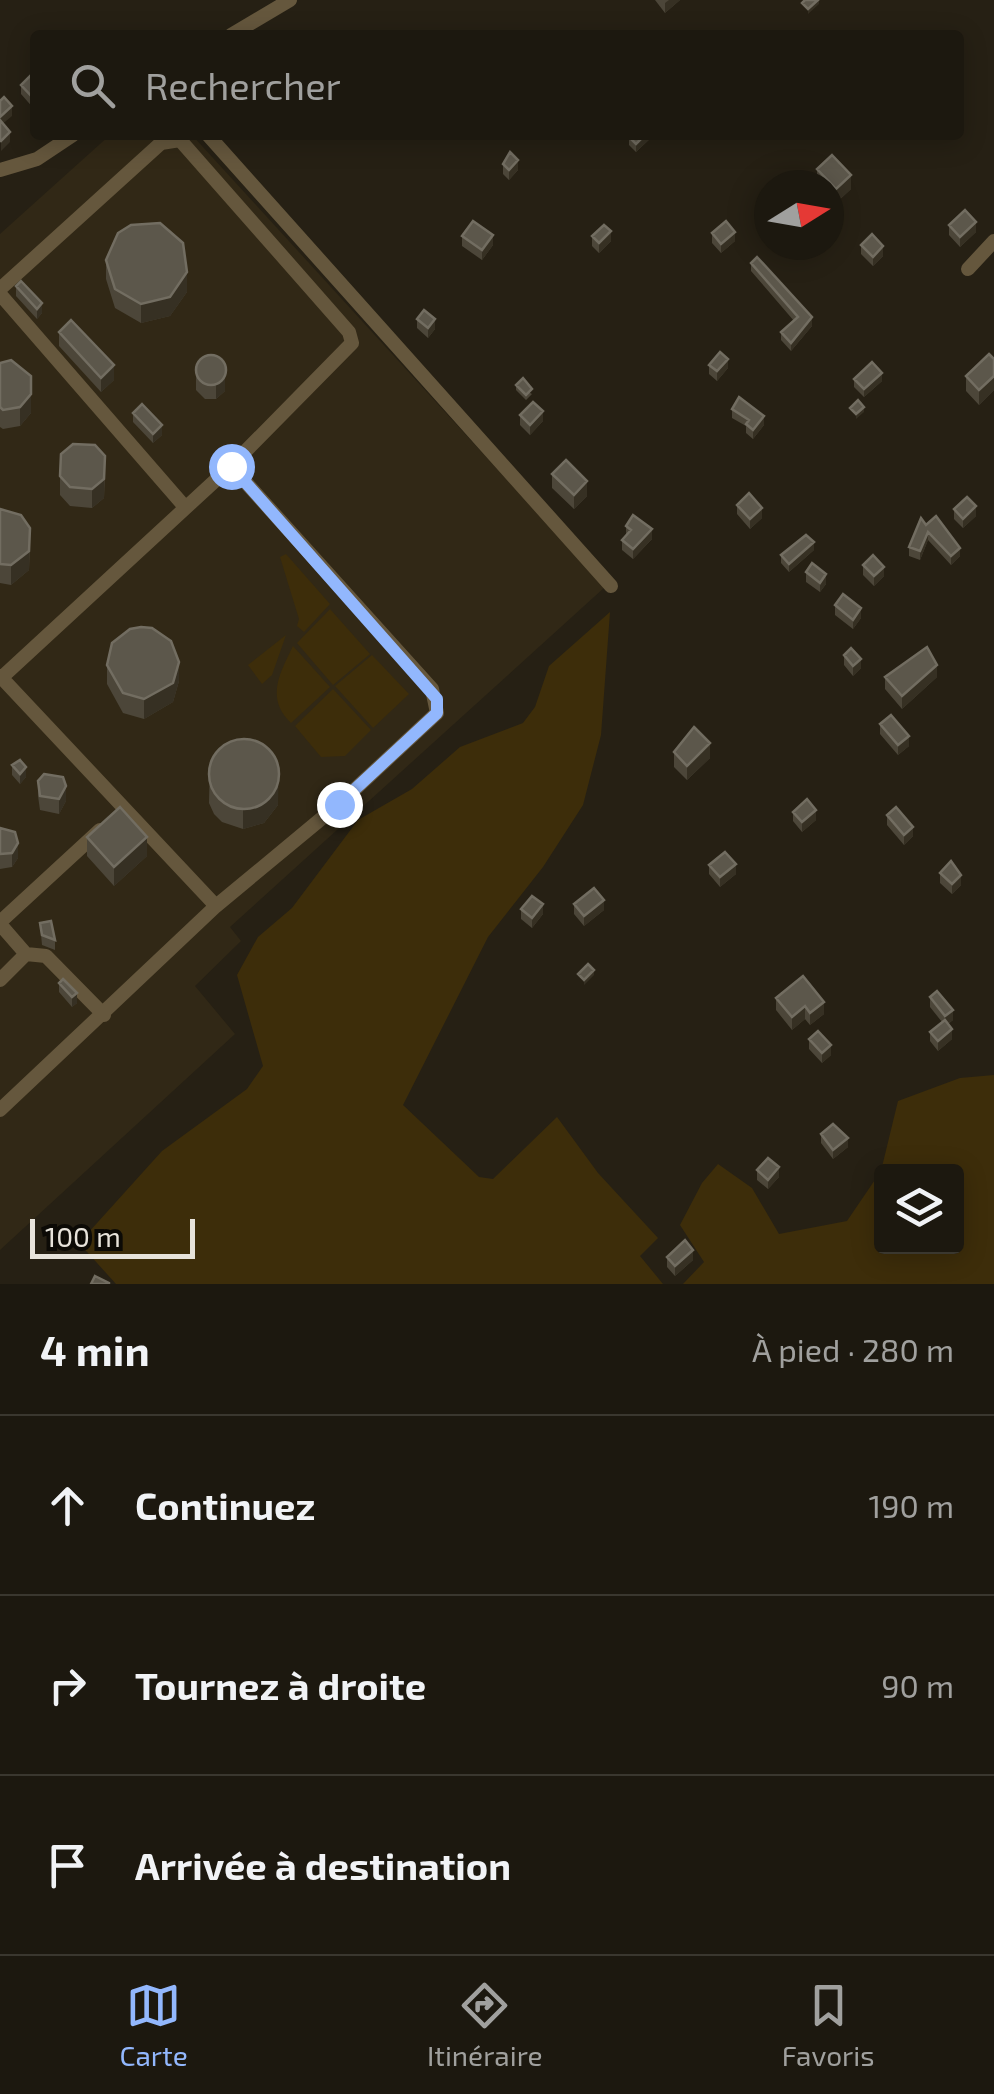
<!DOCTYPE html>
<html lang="fr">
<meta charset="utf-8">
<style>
:root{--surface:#1c180f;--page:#252118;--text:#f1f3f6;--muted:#a0a09e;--line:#3a372f;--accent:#92b7fd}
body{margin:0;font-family:"Exo 2",sans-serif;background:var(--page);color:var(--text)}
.controls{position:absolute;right:30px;bottom:30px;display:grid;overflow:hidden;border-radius:10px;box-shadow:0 5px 25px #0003}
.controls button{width:90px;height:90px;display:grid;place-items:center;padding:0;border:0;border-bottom:2px solid var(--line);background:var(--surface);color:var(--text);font:50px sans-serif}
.compass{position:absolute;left:754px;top:170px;width:90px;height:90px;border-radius:50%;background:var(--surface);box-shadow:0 5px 25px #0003;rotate:79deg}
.scale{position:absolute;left:30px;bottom:25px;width:165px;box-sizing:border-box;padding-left:10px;border:5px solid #e7e3db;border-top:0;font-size:28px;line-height:35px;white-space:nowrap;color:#e7e3db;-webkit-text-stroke:8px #0c0a06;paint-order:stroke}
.stop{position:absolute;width:30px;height:30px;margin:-22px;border:8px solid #92b7fd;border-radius:50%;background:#fff}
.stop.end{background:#92b7fd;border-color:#fff;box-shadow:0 2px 10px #0008}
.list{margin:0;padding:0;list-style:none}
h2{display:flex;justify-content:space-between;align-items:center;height:130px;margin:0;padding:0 40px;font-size:42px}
h2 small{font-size:32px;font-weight:400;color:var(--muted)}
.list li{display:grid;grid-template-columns:65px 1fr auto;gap:30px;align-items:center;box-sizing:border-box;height:180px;padding:0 40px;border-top:2px solid var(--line)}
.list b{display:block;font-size:38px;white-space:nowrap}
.list em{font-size:32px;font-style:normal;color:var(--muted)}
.icon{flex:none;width:55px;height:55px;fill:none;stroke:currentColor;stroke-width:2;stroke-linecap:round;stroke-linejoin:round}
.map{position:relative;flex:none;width:994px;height:1284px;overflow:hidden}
.search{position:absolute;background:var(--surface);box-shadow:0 5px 25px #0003;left:30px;right:30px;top:30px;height:110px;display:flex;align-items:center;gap:25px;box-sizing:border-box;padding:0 35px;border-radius:10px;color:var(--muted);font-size:38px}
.sheet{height:670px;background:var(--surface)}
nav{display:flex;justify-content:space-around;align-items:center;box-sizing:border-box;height:140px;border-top:2px solid var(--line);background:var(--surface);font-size:28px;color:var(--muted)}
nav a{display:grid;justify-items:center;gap:5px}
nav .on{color:var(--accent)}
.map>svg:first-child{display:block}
.built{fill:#312816}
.green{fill:#3d2d0a;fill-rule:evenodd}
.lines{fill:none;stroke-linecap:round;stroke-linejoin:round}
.minor{stroke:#65573d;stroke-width:14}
.wall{fill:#4c4639}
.shaded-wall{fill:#363023}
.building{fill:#5c574b;stroke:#726d61;stroke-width:2.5}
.route{stroke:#92b7fd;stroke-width:12}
</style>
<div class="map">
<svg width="994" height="1284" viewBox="0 0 994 1284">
<rect width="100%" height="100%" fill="#262014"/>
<path class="built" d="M110,135H192L605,587L230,927L241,941L195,986L235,1034L0,1250V234Z"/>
<path class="green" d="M286,554L330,604L304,632L297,626L299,619L280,557Z
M330,609L370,654L333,685L297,643Z
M610,612L601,735L583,805L543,867L488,937L403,1105L479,1177L493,1179L557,1117L598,1173L658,1238L640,1256L663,1284H116L79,1243L162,1151L247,1089L263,1066L237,975L258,937L292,908L358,820L412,789L460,747L523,723L535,707L549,666Z
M286,635L272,675L262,684L248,665Z
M293,646L330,687L291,723C265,698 280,673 293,646Z
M372,655L409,694L373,728L335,686Z
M333,689L371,730L345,756L321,757L295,726Z
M994,1075V1284H683L704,1262L680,1225L702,1183L718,1164L752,1188L779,1234L847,1221L881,1171L898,1101L960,1078ZM882,1172H956V1246H882Z"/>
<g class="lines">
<path class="minor" d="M231,35L290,0
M208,135L611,586
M0,170L37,159L73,135
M968,269L994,241
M0,289L161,143L180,140L349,332L352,343L231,466L0,679
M0,294L185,507
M0,676L216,906
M0,922L100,830
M0,924L26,954L46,956L104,1015
M0,980L26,954
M0,1110L216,906L339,804L437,713L432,689L231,466"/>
</g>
<path class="wall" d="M655,0H680L665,13Z
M35,79V110L21,94V85Z
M654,135L636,152L629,145V137Z
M503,164L518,170L509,180L503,174Z
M817,169L851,189L836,203L829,196V185H819L817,183Z
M949,225L976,232L960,247L949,235Z
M712,233L735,241L721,253L712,243Z
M462,236L493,245L482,260L462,246Z
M592,236L611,241L599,253L592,246Z
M861,245L883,256L873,266L861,254Z
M106,260L187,292L170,316L141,323L115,308L106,279Z
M751,263L812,326L791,351L781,340V332L794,321L751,271Z
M16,286L42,313L37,319L16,296Z
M417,319L435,329L428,338L417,328Z
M59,332L114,380L101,392L59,346Z
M994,359V390L979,405L966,391V376Z
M0,363L31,413L20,426L3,429L0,427Z
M196,364H225V391L216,399H205L196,390Z
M709,365L728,368L717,381L709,374Z
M854,379L882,381L864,397L854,387Z
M516,385L532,394L526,400L516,390Z
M732,409L764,425L753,439L746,433V426L732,418Z
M133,413L162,435L153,443L133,422Z
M520,415L543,421L530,435L520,425Z
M552,474L587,496L574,509L552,488Z
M60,476H105L104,498L92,508L70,506L60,495Z
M737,505L762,518L750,529L737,514Z
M0,509L30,547L29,570L11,585L0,583Z
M954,509L976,516L963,528L954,519Z
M926,525L960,556L951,565L928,540L920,560L909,556V547Z
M626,526L652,539L633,559L622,550V540L626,536Z
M814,550L789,572L781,563V555Z
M863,565L884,576L874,586L863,575Z
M806,572L826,584L820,592L806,582Z
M835,605L861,618L853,629L835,615Z
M844,655L861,668L853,676L844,665Z
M107,665L179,681L173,702L144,719L123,713L107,684Z
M885,677H937L902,709L885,689Z
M880,724L909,746L898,755L880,734Z
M674,752L710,758L687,780L674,767Z
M210,762L278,805L264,823L243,829L222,822L214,814L209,803Z
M12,765L26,777L20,784L12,775Z
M38,781L66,801L59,814L40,810L38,796Z
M793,812L816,820L802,832L793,821Z
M887,815L913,836L904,845L887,825Z
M0,828L18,858L12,867L0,869Z
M87,837L147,856L114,886L87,856Z
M709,865L736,874L720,887L709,874Z
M940,873L961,885L952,894L940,883Z
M574,904L604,910L584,926L574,914Z
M521,909L543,914L532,928L521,919Z
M40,923L55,940V950L42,945Z
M803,976L824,1014L810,1025L805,1019L792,1030L776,1010V998Z
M59,983L77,1003L72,1007L59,992Z
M930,997L953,1020L948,1024L952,1039L938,1051L930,1041V1032L942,1022L930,1007Z
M809,1039L831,1055L822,1063L809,1049Z
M821,1134L848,1147L833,1159L821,1143Z
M757,1170L779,1177L768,1189L757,1180Z
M667,1257L693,1260L675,1276L667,1267Z"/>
<path class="shaded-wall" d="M669,0H680L665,13V3Z
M819,0V4L808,14V9Z
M12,106V116L0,126V117Z
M10,132V142L1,151V141Z
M645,135H654L636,152V144Z
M518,160V170L509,180V170Z
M851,175V189L836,203V189Z
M976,222V232L960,247V237Z
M611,231V241L599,253V243Z
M735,232V241L721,253V244Z
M493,235V245L482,260V250Z
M883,246V256L873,266V257Z
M187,272V292L170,316L141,323V304Z
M42,303V313L37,319V309Z
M812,317V326L791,351V343Z
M435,319V329L428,338V328Z
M728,359V368L717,381V371Z
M114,365V380L101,392V378Z
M882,373V381L864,397V389Z
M225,376V391L216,399V385Z
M994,376V390L979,405V390Z
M31,394V413L20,426V407Z
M864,407V412L856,419V414Z
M543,411V421L530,435V425Z
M764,416V425L753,439V430Z
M162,425V435L153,443V434Z
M105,456L104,498L92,508V489Z
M587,481V496L574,509V495Z
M976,506V516L963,528V519Z
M762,508V518L750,529V519Z
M30,528L29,570L11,585V565Z
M652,529V539L633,559V549Z
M928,532V540L920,560V551Z
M814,542V550L789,572V564Z
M960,548V556L951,565V556Z
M884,567V576L874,586V576Z
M826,574V584L820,592V583Z
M861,608V618L853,629V620Z
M861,659V668L853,676V666Z
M179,662V681L173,702L144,719V699Z
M937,665V677L902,709V696Z
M909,736V746L898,755V745Z
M710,743V758L687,780V766Z
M279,763L278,805L264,823L243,829V810Z
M26,767V777L20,784V774Z
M66,786V801L59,814V799Z
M816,810V820L802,832V822Z
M913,827V836L904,845V835Z
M147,837V856L114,886V867Z
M18,843V858L12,867V853Z
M736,864V874L720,887V877Z
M961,875V885L952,894V884Z
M604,900V910L584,926V916Z
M543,904V914L532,928V918Z
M594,970V975L584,985V980Z
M77,993V1003L72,1007V997Z
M824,1002V1014L810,1025V1013Z
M805,1006V1019L792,1030V1017Z
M953,1010V1020L945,1026V1016Z
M952,1029V1039L938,1051V1041Z
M831,1045V1055L822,1063V1053Z
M848,1138V1147L833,1159V1150Z
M779,1167V1177L768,1189V1180Z
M693,1250V1260L675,1276V1266Z"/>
<path class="building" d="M805,0H818L808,9L802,3Z
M31,75L35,79V100L21,85Z
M4,97L12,106L0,117V101Z
M0,120L10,132L1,141L0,140Z
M632,135H645L636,144L629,137Z
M510,152L518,160L509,170L503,164Z
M832,155L851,175L836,189L817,169Z
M965,210L976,222L960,237L949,225Z
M473,221L493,235L482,250L462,236Z
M726,221L735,232L721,244L712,233Z
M160,223L183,243L187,272L170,297L141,304L115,289L106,260L118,233L131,225Z
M604,225L611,231L599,243L592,236Z
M872,234L883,246L873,257L861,245Z
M757,257L812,317L791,343L781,332L798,317L751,263Z
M21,281L42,303L37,309L16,286Z
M424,310L435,319L428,328L417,319Z
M71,320L114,365L101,378L59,332Z
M720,352L728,359L717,371L709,365Z
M989,354L994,359V376L979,390L966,376Z
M196 370a15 15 0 1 1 30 0a15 15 0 1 1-30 0Z
M11,360L31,376V394L20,407L3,410L0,407V363Z
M872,362L882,373L864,389L854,379Z
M523,378L532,389L526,395L516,385Z
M739,397L764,416L753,430L746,424L749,420L732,409Z
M858,400L864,407L856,414L850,408Z
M533,402L543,411L530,425L520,415Z
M142,404L162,425L153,434L133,413Z
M73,444L95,445L105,456L104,479L92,489L70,487L60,476L61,454Z
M566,460L587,481L574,495L552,474Z
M749,493L762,508L750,519L737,505Z
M967,497L976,506L963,519L954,509Z
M0,509L21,515L30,528L29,551L11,565L0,564Z
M633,515L652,529L633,549L622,540L631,530L626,526Z
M936,516L960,548L951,556L928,532L920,551L909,547L921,518L926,525Z
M806,535L814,542L789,564L781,555Z
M873,555L884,567L874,576L863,565Z
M812,563L826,574L820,583L806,572Z
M843,594L861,608L853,620L835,605Z
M141,627L152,628L171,641L179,662L173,683L144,699L123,693L107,665L112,643L130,629Z
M927,647L937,665L902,696L885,677Z
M851,648L861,659L853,666L844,655Z
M891,715L909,736L898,745L880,724Z
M694,727L710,743L687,766L674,752Z
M209 774a35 35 0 1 1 70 0a35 35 0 1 1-70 0Z
M20,760L26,767L20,774L12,765Z
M44,774L63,777L66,786L59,799L40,796L38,781Z
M807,799L816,810L802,822L793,812Z
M120,807L147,837L114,867L87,837Z
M896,807L913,827L904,835L887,815Z
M0,828L15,832L18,843L12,853L0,854Z
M725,852L736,864L720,877L709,865Z
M951,861L961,875L952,884L940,873Z
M594,888L604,900L584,916L574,904Z
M532,896L543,904L532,918L521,909Z
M51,921L55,940L42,935L40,923Z
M588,964L594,970L584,980L578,974Z
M803,976L824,1002L810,1013L805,1006L792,1017L776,998Z
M63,979L77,993L72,997L59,983Z
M937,991L953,1010L945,1016L930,997Z
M945,1020L952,1029L938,1041L930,1032Z
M818,1031L831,1045L822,1053L809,1039Z
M833,1124L848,1138L833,1150L821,1134Z
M768,1158L779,1167L768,1180L757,1170Z
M685,1240L693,1250L675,1266L667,1257Z
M95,1276L109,1283V1284H91Z"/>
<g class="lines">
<path class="route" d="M231,466L437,699V713L339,804"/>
</g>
</svg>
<div class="controls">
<button><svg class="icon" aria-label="layers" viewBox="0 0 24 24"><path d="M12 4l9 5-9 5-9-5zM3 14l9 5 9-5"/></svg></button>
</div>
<svg class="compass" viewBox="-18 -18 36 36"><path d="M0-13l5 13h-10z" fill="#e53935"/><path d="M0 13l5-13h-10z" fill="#a0a09e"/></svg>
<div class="scale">100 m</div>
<div class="stop" style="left:231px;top:466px"></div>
<div class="stop end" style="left:339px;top:804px"></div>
<div class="search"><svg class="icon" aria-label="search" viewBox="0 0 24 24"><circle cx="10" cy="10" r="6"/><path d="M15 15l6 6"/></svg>Rechercher</div>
</div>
<section class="sheet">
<h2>4 min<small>À pied · 280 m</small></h2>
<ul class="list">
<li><svg class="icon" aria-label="ahead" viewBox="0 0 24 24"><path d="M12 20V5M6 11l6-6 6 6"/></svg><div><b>Continuez</b></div><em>190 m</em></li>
<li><svg class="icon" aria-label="right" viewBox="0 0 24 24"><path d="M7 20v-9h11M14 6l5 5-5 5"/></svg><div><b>Tournez à droite</b></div><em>90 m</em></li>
<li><svg class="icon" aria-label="arrive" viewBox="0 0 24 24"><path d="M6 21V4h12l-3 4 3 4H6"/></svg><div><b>Arrivée à destination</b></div></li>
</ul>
</section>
<nav>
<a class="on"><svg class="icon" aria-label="map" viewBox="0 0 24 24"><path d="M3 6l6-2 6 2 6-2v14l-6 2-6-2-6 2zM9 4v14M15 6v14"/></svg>Carte</a>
<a><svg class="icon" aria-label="directions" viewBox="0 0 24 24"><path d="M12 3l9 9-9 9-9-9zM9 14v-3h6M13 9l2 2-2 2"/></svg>Itinéraire</a>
<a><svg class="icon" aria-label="saved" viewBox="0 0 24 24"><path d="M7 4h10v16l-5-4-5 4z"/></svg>Favoris</a>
</nav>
